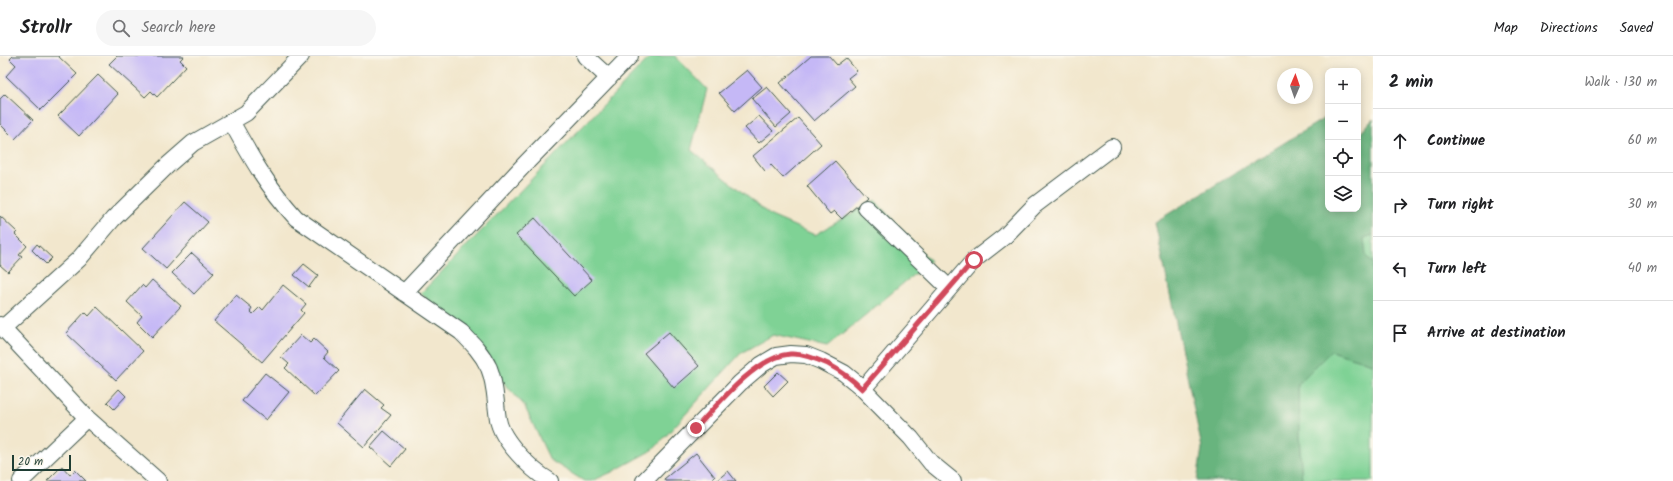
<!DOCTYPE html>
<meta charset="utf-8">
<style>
:root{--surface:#fff;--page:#f6f6f6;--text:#202124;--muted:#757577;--line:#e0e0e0}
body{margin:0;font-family:Kalam,sans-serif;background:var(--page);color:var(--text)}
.controls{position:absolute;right:12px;top:12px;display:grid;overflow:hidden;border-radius:8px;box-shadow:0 2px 10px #0003}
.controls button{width:36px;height:36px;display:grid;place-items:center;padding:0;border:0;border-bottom:1px solid var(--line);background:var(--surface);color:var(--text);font:20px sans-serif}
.compass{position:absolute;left:1277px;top:12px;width:36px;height:36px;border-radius:50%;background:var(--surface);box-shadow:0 2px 10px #0003;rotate:2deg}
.scale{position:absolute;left:12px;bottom:10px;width:59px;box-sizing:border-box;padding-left:4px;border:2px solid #1f3d34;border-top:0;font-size:11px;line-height:14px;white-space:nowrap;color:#1f3d34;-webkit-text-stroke:3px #fbf7ec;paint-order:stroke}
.stop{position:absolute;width:12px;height:12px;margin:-9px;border:3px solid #d1495b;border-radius:50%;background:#fff}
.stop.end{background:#d1495b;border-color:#fff;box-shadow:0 1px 4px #0008}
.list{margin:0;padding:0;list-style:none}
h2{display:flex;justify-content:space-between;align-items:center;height:52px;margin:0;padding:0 16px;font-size:17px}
h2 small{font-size:13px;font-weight:400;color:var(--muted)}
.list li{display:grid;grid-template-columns:26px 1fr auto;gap:12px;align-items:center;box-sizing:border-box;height:64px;padding:0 16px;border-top:1px solid var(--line)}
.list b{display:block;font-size:15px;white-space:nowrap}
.list em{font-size:13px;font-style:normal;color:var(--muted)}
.icon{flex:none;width:22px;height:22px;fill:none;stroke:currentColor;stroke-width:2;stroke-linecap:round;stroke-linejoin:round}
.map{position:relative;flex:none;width:1373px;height:425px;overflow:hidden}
header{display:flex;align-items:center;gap:24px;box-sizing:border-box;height:56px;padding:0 20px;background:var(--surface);border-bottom:1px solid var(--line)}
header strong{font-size:19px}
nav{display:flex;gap:22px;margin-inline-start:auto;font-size:14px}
.search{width:280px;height:36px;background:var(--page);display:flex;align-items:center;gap:10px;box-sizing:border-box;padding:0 14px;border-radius:22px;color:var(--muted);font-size:15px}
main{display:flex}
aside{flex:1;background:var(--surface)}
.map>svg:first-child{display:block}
.green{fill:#7fd295;stroke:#4f8864}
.forest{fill:#67b47e;stroke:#437859}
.building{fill:#c5b8f6}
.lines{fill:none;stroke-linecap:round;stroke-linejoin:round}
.minor-casing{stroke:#3f564b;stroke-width:18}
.minor{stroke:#fff;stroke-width:16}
.route{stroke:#d1495b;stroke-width:5}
</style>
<header>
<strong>Strollr</strong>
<div class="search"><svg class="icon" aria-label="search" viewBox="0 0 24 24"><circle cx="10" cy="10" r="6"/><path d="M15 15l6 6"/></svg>Search here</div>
<nav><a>Map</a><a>Directions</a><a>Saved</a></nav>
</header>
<main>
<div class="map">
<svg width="1373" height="425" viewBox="0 0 1373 425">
<rect width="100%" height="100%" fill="#fbf7ec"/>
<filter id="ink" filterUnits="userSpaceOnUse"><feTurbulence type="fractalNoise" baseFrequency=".025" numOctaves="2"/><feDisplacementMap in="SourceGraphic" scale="8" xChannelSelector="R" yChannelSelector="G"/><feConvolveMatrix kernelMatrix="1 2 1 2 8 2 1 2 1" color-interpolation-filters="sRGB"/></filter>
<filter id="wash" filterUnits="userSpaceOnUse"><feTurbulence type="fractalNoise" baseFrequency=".012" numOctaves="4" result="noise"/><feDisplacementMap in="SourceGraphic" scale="16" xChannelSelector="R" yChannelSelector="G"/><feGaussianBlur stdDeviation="0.9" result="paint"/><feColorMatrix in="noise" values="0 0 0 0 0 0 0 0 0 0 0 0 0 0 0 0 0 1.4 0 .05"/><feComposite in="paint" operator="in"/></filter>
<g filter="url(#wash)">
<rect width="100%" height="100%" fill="#f2e7cd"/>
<path class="green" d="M651,0H675L707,33L691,94L771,160L815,179L875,144L930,205L827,291L773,279L741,297L654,393L612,416L592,425H584L550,404L524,349L421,237Z
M1373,179V208L1366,200L1364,182Z
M1331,295L1373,308V425H1302L1299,380L1298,328Z"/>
<path class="forest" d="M1328,60V153H1358V80L1373,63V179L1364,182L1366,200L1373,208V308L1331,295L1298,328L1299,380L1302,425H1197L1202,392L1155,166Z"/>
<g id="blocks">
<path class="building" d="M13,0H58L77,18L41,54L6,20L16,9L10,3Z
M117,0H184L180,4L186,10L157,41L151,35L145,41L109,8Z
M811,0H829L837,9L846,2L857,15L848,22L855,30L814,65L780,27Z
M747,14L762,31L735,55L719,37Z
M98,19L118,38L79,80L58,60Z
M767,31L791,58L776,71L752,43Z
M5,38L33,64L15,83L0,68V43Z
M759,60L773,75L759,87L745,72Z
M798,62L821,88L783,122L771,109L765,115L753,100Z
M835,105L867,141L842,163L834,155L830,158L807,130Z
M185,146L208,166L166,213L143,192Z
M0,160L17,176L15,178L27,190L19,199L22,201L8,216L0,209Z
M535,162L592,224L574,240L516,179Z
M37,188L52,202L46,208L32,194Z
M192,197L214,217L194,238L172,217Z
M304,208L318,219L309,231L294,219Z
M152,224L181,250L152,281L137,266L142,260L127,246L142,229L145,232Z
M283,229L306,248L301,254L304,257L262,306L214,265L236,239L252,252L250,255L253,258L260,251L263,254Z
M97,251L143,295L116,324L66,277L85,256L89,260Z
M669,276L699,310L674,332L644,297Z
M301,279L310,287L314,283L328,296L324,301L339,315L315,340L285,312L289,308L281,301Z
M778,316L788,325L773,340L764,330Z
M265,317L289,336L266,364L242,345Z
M119,333L126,340L114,353L107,346Z
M365,333L384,349L381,352L391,359L364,391L337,367Z
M384,375L405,393L391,410L370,391Z
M696,397L715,421L710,425H665L664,423Z
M62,410L70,419L75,414L86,425H47Z
M728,415L736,425H716Z"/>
</g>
</g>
<g filter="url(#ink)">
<use href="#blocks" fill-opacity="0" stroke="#3f564b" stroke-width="1"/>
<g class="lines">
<defs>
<path id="minor" d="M585,0L609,22
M232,67C252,103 267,130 296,162L461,276C472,287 482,297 489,312C496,329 495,345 498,363C501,384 532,415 550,425
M866,152L949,232
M404,237L525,108L630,0
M0,269L87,362L158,425
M3,272L79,203L113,163L169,108L193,87L246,57L301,0
M863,333L974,204L1005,180L1035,149L1112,91
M21,425L87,362
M644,425L740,327L761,309L776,300L791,298L806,299L821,305L844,317L860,330L911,382L931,407L953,425"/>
</defs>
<use href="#minor" class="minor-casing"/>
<use href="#minor" class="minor"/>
</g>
</g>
<g class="lines" filter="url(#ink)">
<path class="route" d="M696,372C718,348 757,300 790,298C803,297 817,303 828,308C841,315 852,323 862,333L974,204"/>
</g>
</svg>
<div class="controls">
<button>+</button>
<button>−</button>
<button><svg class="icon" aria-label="locate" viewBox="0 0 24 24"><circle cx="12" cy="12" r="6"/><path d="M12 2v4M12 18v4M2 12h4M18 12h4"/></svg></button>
<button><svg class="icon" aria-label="layers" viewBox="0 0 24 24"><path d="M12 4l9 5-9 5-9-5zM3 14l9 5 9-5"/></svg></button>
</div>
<svg class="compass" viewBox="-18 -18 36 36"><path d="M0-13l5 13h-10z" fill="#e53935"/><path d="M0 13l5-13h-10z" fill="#757577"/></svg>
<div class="scale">20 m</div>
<div class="stop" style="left:974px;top:204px"></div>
<div class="stop end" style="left:696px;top:372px"></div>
</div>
<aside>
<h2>2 min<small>Walk · 130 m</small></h2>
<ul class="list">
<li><svg class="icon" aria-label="ahead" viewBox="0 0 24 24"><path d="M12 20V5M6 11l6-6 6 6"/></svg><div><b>Continue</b></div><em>60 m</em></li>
<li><svg class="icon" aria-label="right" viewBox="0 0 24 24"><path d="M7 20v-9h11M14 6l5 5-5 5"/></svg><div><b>Turn right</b></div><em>30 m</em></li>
<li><svg class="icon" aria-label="left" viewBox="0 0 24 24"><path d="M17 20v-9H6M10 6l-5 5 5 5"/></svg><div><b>Turn left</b></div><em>40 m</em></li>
<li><svg class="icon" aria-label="arrive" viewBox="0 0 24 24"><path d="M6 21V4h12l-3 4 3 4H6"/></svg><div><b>Arrive at destination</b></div></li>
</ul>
</aside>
</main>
